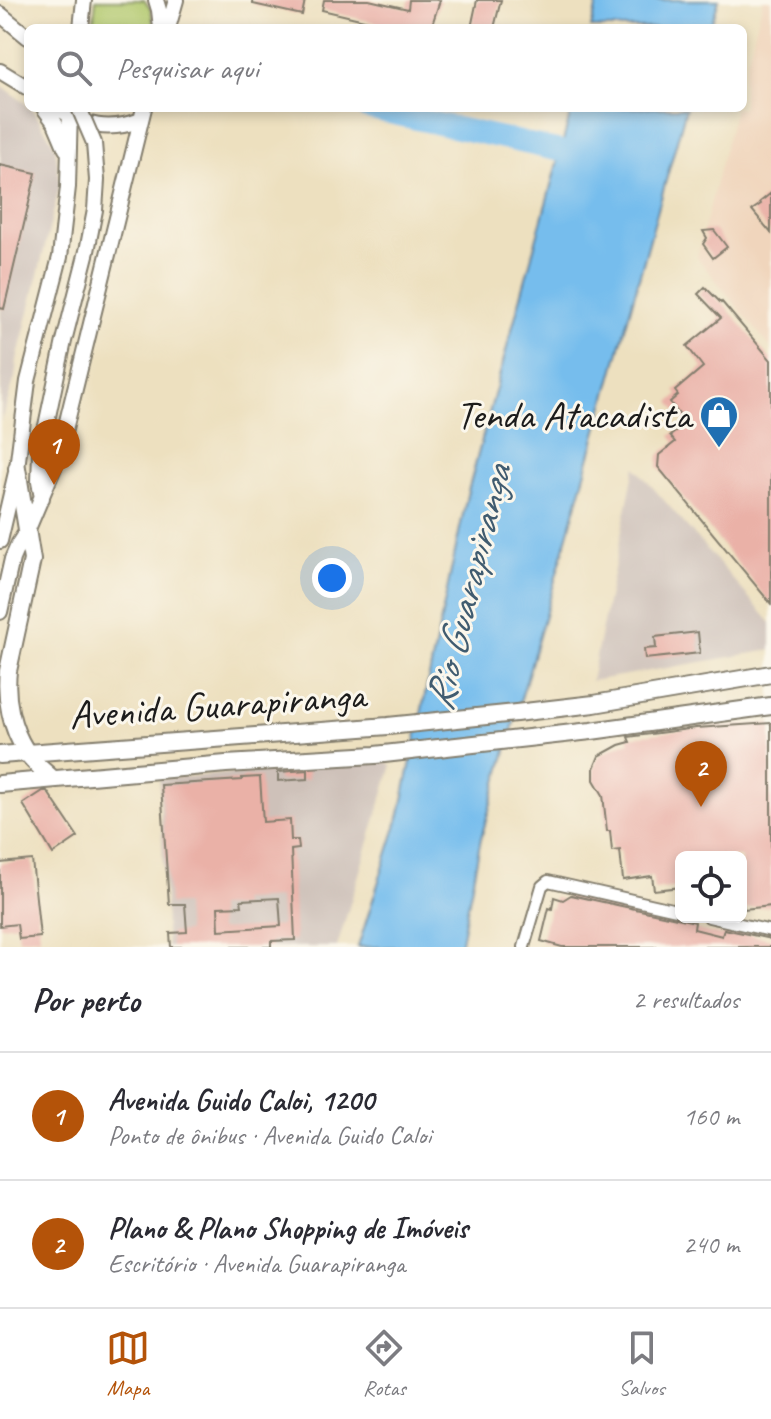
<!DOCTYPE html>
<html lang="pt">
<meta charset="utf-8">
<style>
:root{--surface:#fff;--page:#f2f2f3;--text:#2b2b33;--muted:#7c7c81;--line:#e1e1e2;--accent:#b45309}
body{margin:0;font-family:Caveat,sans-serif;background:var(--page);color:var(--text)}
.controls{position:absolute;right:24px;bottom:24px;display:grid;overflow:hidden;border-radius:12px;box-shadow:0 4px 12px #0003}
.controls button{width:72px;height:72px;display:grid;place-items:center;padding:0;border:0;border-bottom:2px solid var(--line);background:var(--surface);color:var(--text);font:40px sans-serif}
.you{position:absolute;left:332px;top:578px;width:28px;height:28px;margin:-20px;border:6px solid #fff;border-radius:50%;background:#1a73e8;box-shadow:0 0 0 12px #1a73e833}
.badge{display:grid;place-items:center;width:52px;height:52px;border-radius:50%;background:var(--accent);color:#fff;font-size:26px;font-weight:700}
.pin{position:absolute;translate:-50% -66px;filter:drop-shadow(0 2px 4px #0008)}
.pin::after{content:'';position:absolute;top:42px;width:28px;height:24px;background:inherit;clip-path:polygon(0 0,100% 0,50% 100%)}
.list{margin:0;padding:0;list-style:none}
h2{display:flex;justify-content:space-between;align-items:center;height:104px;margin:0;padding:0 32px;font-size:34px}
h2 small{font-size:26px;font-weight:400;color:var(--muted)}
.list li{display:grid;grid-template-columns:52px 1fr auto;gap:24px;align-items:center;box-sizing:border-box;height:128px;padding:0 32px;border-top:2px solid var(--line)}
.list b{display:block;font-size:30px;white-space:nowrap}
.list p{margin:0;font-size:26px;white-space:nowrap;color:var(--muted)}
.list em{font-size:26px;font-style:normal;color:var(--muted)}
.icon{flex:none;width:44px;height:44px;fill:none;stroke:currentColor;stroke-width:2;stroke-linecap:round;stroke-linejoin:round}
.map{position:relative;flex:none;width:771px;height:947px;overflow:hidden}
.search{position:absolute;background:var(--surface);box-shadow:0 4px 12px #0003;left:24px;right:24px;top:24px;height:88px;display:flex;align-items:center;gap:20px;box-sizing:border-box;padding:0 28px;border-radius:12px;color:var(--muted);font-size:30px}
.sheet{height:360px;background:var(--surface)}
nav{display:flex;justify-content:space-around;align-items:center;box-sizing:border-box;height:112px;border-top:2px solid var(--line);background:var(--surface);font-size:22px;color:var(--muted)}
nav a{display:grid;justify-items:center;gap:4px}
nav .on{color:var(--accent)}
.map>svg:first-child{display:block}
.built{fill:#f0d5bc}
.industrial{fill:#cec1b9}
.green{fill:#b1c86c;stroke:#667244;stroke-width:2}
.water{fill:#76bded;stroke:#496c84;stroke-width:2}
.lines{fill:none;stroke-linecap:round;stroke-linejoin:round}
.river{stroke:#76bded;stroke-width:22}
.building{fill:#eab1a7;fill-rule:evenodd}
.minor-casing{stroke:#847e6e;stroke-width:14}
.secondary-casing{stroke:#847e6e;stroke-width:18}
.primary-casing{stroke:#847e6e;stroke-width:20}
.minor{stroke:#fff;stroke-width:10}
.secondary{stroke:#fff;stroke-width:14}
.primary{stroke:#fff;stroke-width:16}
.secondary-bridge-casing{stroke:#847e6e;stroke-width:18;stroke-linecap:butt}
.secondary-bridge{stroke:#fff;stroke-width:14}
.labels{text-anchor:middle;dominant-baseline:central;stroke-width:6;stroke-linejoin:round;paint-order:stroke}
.poi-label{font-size:40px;fill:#1c1c1c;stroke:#fbf7ec;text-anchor:end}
.street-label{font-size:40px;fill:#1c1c1c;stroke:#fbf7ec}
.water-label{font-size:42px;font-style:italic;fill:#405c70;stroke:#fbf7ec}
</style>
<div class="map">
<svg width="771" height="947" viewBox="0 0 771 947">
<rect width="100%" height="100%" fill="#fbf7ec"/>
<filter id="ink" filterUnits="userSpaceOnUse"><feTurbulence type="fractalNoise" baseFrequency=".0125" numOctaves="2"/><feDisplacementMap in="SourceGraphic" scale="16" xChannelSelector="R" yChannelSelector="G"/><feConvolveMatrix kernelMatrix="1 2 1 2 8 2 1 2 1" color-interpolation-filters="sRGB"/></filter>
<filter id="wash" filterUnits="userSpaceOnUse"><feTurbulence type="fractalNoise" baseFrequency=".006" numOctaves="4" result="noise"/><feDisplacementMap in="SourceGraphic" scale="32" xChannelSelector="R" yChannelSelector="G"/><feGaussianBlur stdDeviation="1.8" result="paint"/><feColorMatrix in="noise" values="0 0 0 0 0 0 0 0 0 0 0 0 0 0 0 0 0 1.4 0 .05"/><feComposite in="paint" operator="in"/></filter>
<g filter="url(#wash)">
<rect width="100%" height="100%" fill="#ede0bf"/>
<path class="built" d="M763,0H771V348L697,257L735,108H743V78Z"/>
<path class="industrial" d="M0,84L26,104L28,108H31L35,113L55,146L60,185L17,360L15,377L1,422Z
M635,467L771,623V650L591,681Z
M382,761L392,765L337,947H167L159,779Z"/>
<path class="green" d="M96,0H144L151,9L154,28H93Z"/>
<path class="water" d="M598,0H719L710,28H591Z
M572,108H686L570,528L481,838L460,947H358L400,814L467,495Z"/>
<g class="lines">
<path class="river" d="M367,108L588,157"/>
</g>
<g id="blocks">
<path class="building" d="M253,0H305L302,15L253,4Z
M324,0H369L408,9L409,0H440L431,28H398L322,10Z
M477,0H501L494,28H471Z
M0,165L36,173L4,309L0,308Z
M771,193V233L752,210L761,204L760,202Z
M714,230L727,247L713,258L703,244L707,238L703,231Z
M705,287L721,303L722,302L771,360V604L658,467L659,455L675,442L670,436L686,424L670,402L678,395L675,391L703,367L687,346L721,318L698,294Z
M698,632L700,653L645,659L644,649L656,648L655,637Z
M771,723V906L744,909L741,895V857H681V887L654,890L652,876L623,880L620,850L612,851L610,831H607L603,795L594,780V768L599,756L619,745L630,742L628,737L696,728Z
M308,770V779L278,781V772Z
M260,777L263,822L290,820L291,840H298L299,849L291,850L295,940L271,941V947H171L170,933L187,932L185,904H169L161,785L242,780V778ZM279,898L281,926L219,930L218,907L242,906L241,900Z
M43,791H47L78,837L53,854L23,804Z
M32,860L40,937L19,939L17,924L0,926V863Z
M571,895L695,922L694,929L722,936L724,929L771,939V947H562L541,941L549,908L552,909L554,897L563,900Z"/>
</g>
</g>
<g filter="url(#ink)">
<use href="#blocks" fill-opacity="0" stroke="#847e6e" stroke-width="2"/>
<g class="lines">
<defs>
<path id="minor" d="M709,917L771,931
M524,947L542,886L548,881L681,911"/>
<path id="secondary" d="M156,0L159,10L161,28
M0,14L28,37
M81,28L84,0
M168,28L176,0
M0,71L28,88
M44,108L55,123L66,149
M58,108C85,127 109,132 141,120
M40,454L39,481L42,498
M0,541L17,468L28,381L60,257L68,187L70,108
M0,612L12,559L19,543L28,529L58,458L144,108"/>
<path id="primary" d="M17,468L32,560L8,671C5,698 11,728 26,751C32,762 44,771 53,779
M0,755L388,726L516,713L594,704L771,674
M0,784L226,764L375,755L591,731L771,706"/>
</defs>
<use href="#minor" class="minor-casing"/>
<use href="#secondary" class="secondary-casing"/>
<use href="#primary" class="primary-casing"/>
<use href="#minor" class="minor"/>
<use href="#secondary" class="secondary"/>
<use href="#primary" class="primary"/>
<defs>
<path id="secondary-bridge" d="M40,454L64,341L87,251L95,210L97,180L94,143L79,108"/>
</defs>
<use href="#secondary-bridge" class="secondary-bridge-casing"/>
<use href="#secondary-bridge" class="secondary-bridge"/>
</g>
</g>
<defs>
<symbol id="shop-pin" viewBox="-11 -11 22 30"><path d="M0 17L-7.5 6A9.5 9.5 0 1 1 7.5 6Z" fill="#1f6fb2" stroke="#fbf7ec"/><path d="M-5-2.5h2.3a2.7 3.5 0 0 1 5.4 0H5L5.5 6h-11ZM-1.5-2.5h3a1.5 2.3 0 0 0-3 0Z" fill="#fff"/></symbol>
</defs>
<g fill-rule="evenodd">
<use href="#shop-pin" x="697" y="393" width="44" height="60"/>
</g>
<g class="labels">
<g class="poi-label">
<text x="691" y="415">Tenda Atacadista</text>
</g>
<g class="street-label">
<text transform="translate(217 705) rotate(-4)">Avenida Guarapiranga</text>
</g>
<g class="water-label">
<text transform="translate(468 588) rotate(-76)">Rio Guarapiranga</text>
</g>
</g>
</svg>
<div class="controls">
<button><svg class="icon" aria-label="locate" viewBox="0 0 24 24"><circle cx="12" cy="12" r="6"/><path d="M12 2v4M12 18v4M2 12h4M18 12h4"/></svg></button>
</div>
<div class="you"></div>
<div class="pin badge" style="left:54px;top:485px">1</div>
<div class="pin badge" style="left:701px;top:807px">2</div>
<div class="search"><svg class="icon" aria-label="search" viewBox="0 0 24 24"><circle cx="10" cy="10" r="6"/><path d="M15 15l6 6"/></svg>Pesquisar aqui</div>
</div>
<section class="sheet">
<h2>Por perto<small>2 resultados</small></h2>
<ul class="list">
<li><span class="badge">1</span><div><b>Avenida Guido Caloi, 1200</b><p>Ponto de ônibus · Avenida Guido Caloi</p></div><em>160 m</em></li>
<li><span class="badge">2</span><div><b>Plano &amp; Plano Shopping de Imóveis</b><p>Escritório · Avenida Guarapiranga</p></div><em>240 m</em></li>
</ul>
</section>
<nav>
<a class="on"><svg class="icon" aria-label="map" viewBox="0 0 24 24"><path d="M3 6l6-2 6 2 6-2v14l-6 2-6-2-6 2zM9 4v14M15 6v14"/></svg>Mapa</a>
<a><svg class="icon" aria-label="directions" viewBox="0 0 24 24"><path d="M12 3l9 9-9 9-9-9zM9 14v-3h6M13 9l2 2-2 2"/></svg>Rotas</a>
<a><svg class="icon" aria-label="saved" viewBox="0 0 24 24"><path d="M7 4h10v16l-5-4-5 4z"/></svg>Salvos</a>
</nav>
